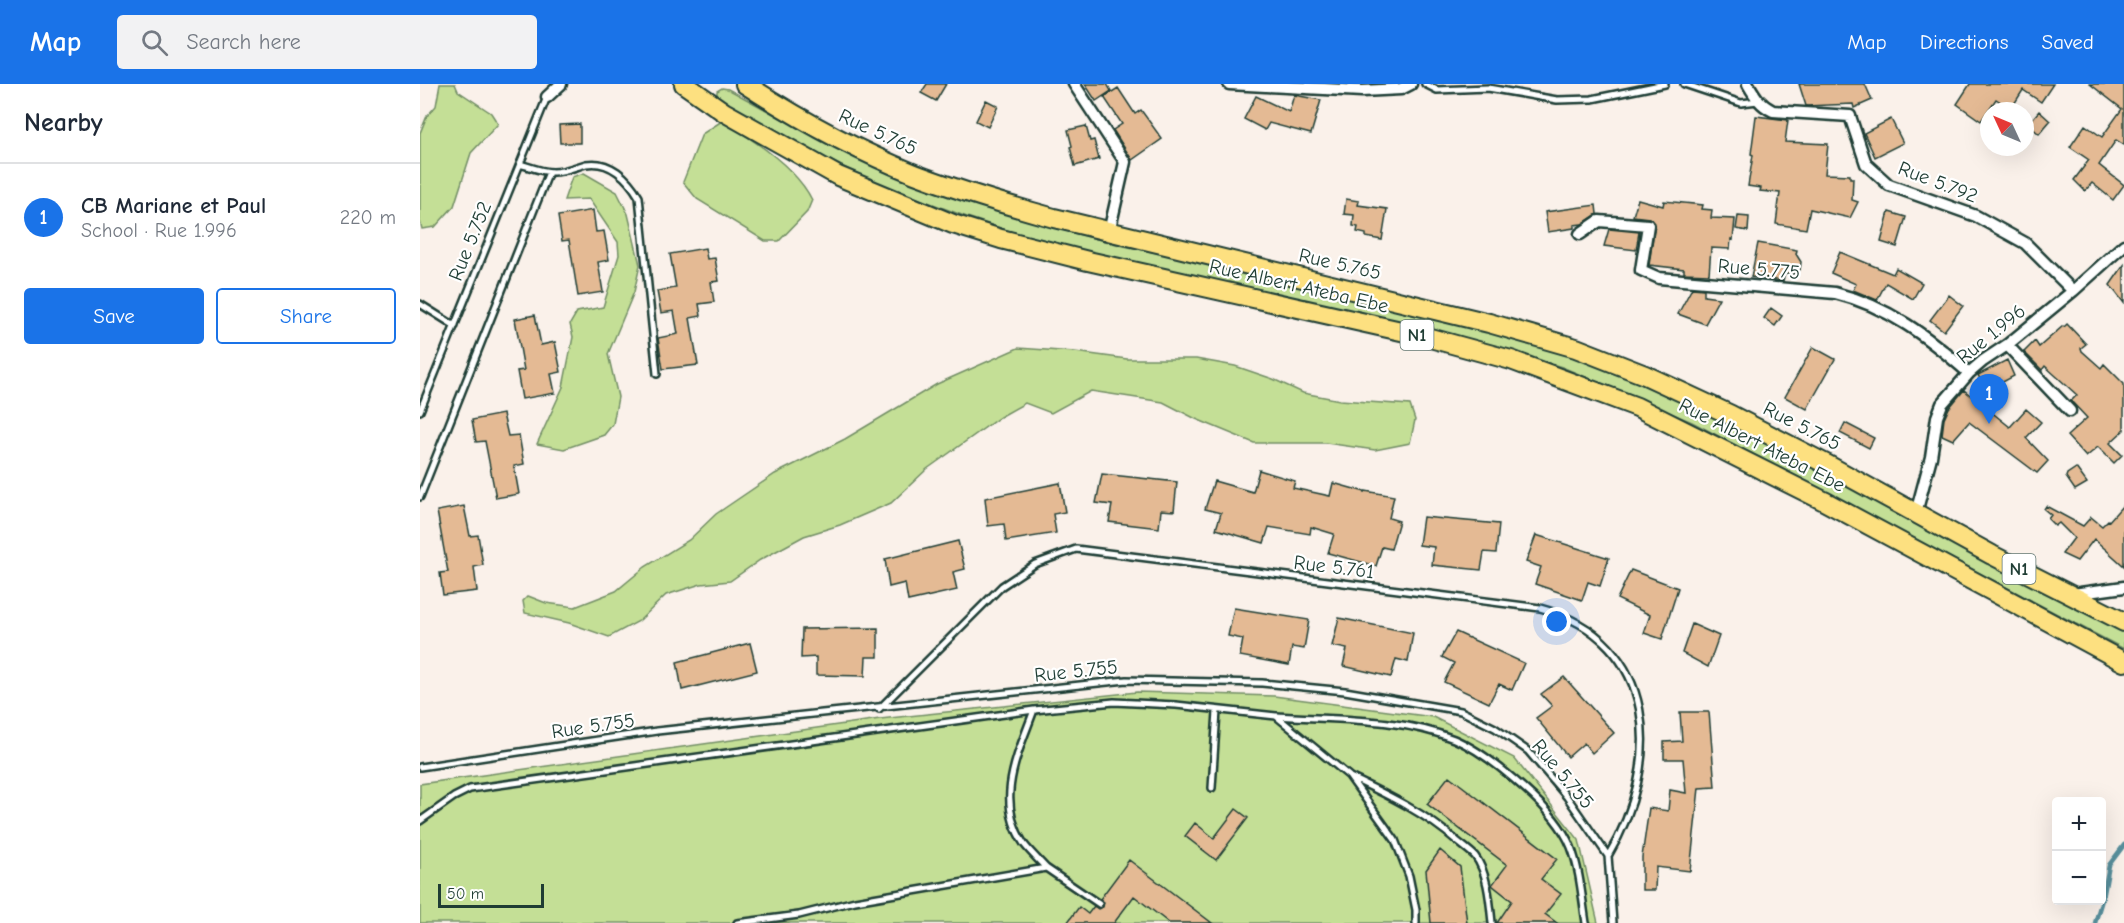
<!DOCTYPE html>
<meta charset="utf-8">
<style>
:root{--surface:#fff;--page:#f2f2f3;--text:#1f2937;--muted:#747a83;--line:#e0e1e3;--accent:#1a73e8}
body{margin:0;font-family:"Comic Neue",sans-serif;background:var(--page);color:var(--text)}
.controls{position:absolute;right:18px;bottom:18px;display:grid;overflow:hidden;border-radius:6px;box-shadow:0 6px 24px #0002}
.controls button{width:54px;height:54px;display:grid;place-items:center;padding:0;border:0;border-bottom:2px solid var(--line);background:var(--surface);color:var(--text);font:30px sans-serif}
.compass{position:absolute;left:1560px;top:18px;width:54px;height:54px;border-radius:50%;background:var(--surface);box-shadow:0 6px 24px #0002;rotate:314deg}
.scale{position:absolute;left:18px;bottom:15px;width:106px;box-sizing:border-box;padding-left:6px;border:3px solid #1f3d34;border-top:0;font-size:16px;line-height:21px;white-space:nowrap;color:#1f3d34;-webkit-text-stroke:4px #fff;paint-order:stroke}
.you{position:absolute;left:1137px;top:538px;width:21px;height:21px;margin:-15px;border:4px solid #fff;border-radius:50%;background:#1a73e8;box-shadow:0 0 0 9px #1a73e833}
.badge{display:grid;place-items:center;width:39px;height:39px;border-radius:50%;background:var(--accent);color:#fff;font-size:20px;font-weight:700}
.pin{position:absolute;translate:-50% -50px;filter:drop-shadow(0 2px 3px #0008)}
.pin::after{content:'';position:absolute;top:32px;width:21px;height:18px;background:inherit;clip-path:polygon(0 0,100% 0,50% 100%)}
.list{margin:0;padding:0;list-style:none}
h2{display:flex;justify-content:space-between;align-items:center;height:78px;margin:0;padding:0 24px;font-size:26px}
h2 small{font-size:20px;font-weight:400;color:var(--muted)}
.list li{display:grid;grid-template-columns:39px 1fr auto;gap:18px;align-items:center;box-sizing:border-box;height:108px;padding:0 24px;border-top:2px solid var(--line)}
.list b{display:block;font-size:22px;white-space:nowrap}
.list p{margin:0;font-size:20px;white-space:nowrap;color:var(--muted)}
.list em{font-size:20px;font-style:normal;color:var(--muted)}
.actions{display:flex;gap:12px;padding:18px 24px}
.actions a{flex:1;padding:14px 0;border:2px solid var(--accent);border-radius:6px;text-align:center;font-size:21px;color:var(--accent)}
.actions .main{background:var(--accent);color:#fff}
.icon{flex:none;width:33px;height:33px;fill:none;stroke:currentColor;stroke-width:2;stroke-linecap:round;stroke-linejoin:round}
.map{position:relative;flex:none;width:1704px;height:839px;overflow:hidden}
header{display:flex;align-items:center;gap:36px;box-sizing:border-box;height:84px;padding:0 30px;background:var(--accent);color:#fff}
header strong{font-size:28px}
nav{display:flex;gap:33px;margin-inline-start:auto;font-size:21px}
.search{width:420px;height:54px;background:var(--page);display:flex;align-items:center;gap:15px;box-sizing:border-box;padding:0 21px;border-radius:6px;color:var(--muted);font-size:22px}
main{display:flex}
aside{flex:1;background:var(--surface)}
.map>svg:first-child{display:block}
.green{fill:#c4df96;stroke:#728e65;stroke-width:1.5}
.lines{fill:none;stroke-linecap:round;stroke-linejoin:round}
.stream{stroke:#598f9c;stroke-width:4.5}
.building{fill:#e4ba94;stroke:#1f3d34;stroke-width:1.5}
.service-casing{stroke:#1f3d34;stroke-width:10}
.minor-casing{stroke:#1f3d34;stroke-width:15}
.trunk-casing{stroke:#1f3d34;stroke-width:22}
.service{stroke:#fff;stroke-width:5}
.minor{stroke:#fff;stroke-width:10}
.trunk{stroke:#fde080;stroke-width:18}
.labels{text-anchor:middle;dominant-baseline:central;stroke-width:4.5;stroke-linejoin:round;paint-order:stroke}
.shield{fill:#fff;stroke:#627771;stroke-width:1.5}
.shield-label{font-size:18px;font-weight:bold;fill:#1f3d34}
.street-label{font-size:20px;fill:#1f3d34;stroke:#fff}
</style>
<header>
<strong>Map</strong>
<div class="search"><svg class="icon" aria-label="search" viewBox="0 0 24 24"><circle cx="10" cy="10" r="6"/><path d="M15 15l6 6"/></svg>Search here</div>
<nav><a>Map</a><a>Directions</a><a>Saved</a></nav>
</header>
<main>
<aside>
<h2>Nearby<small></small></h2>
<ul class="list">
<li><span class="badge">1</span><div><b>CB Mariane et Paul</b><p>School · Rue 1.996</p></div><em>220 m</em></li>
</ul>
<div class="actions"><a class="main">Save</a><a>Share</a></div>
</aside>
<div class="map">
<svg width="1704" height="839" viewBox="0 0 1704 839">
<rect width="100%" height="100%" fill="#faf1ea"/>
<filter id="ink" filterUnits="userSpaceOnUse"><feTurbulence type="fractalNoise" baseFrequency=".0167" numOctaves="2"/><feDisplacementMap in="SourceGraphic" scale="12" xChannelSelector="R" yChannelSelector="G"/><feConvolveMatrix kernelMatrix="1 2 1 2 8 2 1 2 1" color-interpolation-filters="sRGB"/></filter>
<g filter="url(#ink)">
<path class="green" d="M20,0H35L38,7L71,29L78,40L51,69L34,122L15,143L2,145L0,137V49L7,32L16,22Z
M302,4L308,5L397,54L545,115L623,141L704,162L866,196L1148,269L1280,325L1704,548V565L1272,338L1142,283L1029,250L700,178L620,157L547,133L450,96L369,56L301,19L297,12V7Z
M302,37C333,55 376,83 392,116L387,128L359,157H345L277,115L263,98L282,50Z
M164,89L197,108L208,130L220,181L214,208L188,270L198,313L193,340L184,351L144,365L117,360L143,303L153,253L150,240L157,228L183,223L199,171L198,158L169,115L144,116L152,93Z
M598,264L655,268L707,275H776L815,282L853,295L883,309L920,316L990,321L995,336L990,359L955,366L906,359H834L776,335L743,318L671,307L631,329L605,319L580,333L507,385L471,419L420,441L384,452L340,476L310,497L281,500L246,511L219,537L189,553L149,539L105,529L103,517L108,512L126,519L155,523L196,507L225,483L269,456L296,430L355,390L425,355L517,300Z
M717,608L854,612L1013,633L1094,674L1159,756L1178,839H0V700L460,635Z"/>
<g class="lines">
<path class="stream" d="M1675,839L1684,809L1689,781L1704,761"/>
</g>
<path class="building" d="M507,0H526L516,17L501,9Z
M665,0H687L691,7L676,17Z
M1379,0H1445L1452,16L1434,24L1433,20L1386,22Z
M1550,0H1633L1621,18L1603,6L1591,25L1576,15L1561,37L1537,20Z
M1670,0H1704V61L1696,56L1679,81L1704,101L1693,116L1672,99L1665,107L1654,96L1669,76L1650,63L1665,41L1682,53L1702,25Z
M698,4L715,30L721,26L742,55L712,76L693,46L702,40L684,13Z
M874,11L901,16L891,50L849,39L845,46L824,35L836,12L869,28Z
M566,16L578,22L568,43L556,37Z
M1619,27L1630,37L1619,50L1608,40Z
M1336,32L1368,36L1365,58L1408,60L1405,90L1430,91V94H1433L1432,116L1438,118L1430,134L1390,125L1386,145L1356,140L1360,109L1340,107L1341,104L1328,102L1333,71L1331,70Z
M1471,35L1483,59L1455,73L1444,49Z
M160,40V59H140L139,41Z
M666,42L670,57L674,56L679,75L655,82L650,63L652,62L648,46Z
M926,115L939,117L938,121L967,125L962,156L946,153V150L937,148L938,143L933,142L934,131L924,130Z
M1218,115L1243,122L1244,117L1283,121L1282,125L1292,126L1291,134L1315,135L1313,156L1311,155L1310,165L1291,164L1289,190L1264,189V185L1229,181L1235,139L1229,134L1213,132Z
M1176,121L1177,130L1162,140L1154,141V144L1128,148L1125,128Z
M173,126L176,148L184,147L189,176L178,178L183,208L158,212L149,156L142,157L138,132Z
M1469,128L1486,133L1477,163L1461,158Z
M1318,132L1329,133L1328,147L1316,145Z
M1189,145L1219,148L1216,166L1184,162Z
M1338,159L1377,166L1376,170L1381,178L1380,186L1373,190L1365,189L1363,197L1331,193Z
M285,164L287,175L295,174L299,197L291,198L294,218L279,220L281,232L270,234L278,281L243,285L238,254L258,250L254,227L241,229L237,207L256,204L250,170Z
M1420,168L1473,190L1476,184L1502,199L1493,215L1466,199L1457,216L1433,206L1436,200L1411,189Z
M1704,181V219L1690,201Z
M1272,204L1284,205V212L1299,214L1285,240L1258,230Z
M1529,211L1543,222L1524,247L1510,236Z
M1351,224L1362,232L1355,242L1344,234Z
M115,231L121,261L135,258L141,288L131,290L135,309L102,315L97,287L104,286L95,235Z
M1647,240L1666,260L1661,264L1662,267L1681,284L1684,280L1704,300V346L1690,359L1702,371L1694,379L1678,363L1666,373L1647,352L1667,334L1651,317L1657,311L1625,282L1622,286L1604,268L1615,257L1619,263L1643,242L1644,243Z
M1393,263L1415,275L1387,325L1365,313Z
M1587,276L1594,292L1566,307L1558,291Z
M1544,306L1590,343L1606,325L1621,338L1606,354L1628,377L1617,389L1549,338L1533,356L1522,351L1524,335L1529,324Z
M83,330L88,352L99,351L104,380L94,382L99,410L76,414L65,357L56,358L52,336Z
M1425,339L1454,354L1449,364L1420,349Z
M1656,384L1667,399L1655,406L1646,393L1647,390Z
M839,386L875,397L873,404L910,412L913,399L945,408V407L974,412L969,434L979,437L971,465L962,463L956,482L908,469L914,450L891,443L890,450L849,443L844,459L796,445L801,429L785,425L794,397L833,408Z
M682,390L757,398L754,427L741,426L739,444L689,438L692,421L676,419Z
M640,399L645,428L633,430L636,449L586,457L584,440L568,442L565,414Z
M1704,420V482L1674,455L1657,477L1642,470L1654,454L1639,439L1635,442L1628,435L1631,431L1624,425L1626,422L1663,442L1671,433L1682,442L1688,436L1689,437Z
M44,422L50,452L58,451L63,481L54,483L57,507L23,511L20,489L28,488L17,427Z
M1003,433L1079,440L1076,469L1064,468L1061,486L1012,481L1014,463L999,461Z
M1116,451L1189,474L1180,502L1168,498L1162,516L1115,500L1121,483L1106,478Z
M538,457L545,485L533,488L537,506L488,517L485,499L469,503L465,475Z
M1211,486L1258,504L1242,555L1224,549L1230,531L1197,515Z
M814,524L889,536L884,565L872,563L869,581L820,572L823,555L808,552Z
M919,534L993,549L988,578L976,575L971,593L923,582L927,565L912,562Z
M1272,540L1299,552L1288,583L1262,569Z
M458,544V573H446L445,592L396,591V573L381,574L382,545Z
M1036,548L1104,579L1092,606L1079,600L1069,619L1024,598L1034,579L1022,573Z
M330,559L337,587L262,606L257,578Z
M1144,593L1194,649L1172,669L1164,659L1148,673L1116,634L1132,622L1121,610Z
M1260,628H1289L1295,703L1279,704L1270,787L1236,783L1235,806H1222V773L1229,724L1248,727L1250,706L1266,709L1263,675H1244V658L1262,657Z
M1029,692L1137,775L1121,795L1141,810L1125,830L1137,839H1077L1092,817L1072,801L1087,781L1007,720Z
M816,725L828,734L796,776L765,752L775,739L794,754Z
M1020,766L1040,783L1047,839H1011L1006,786Z
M709,776L792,839H749L714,812L694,839H647L659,823L668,830L674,822L678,825L683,823L684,818L680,815Z"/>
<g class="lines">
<defs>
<path id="service" d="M1005,0L1017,6L1068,4L1137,16L1172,15L1245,0
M1264,0L1321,19L1338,17
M100,80C110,83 122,88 133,88C144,88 155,83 166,80C190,76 208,94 219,113L237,290
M0,220L35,242
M0,327L127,13
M0,413L129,88
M459,625L582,502L615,480L656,465L1120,524C1240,556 1243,680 1188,772
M614,626C598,670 574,716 604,760C610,768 619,776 626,784
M857,632C915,636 979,633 1034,655C1060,666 1084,686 1105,705C1122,720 1142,741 1151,763C1160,786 1162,814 1166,839
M0,683L237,647L706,596L842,599L925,607L1041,627L1075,644L1108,667L1147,713L1188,772L1193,839
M930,693C968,711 1005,729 1037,757C1043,762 1050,767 1055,772C1068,789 1070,819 1072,839
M792,704L797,627
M0,737L34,713L50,705L614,626L694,618L756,621L856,632L929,692L975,756L989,792L996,826V839
M317,839L379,831L435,817L626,784L679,820"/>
<path id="minor" d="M654,0L705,78L689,148
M809,0L942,7L981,5L991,0
M1328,0C1335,12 1340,21 1353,27L1430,32L1446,80L1469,101L1556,132L1605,159L1653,207
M127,13L141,0
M1160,150L1179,137L1228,141L1221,186L1239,194L1415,209C1468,222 1508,253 1549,289
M1587,261L1650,327
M1496,429L1511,373L1517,333L1522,320L1549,289L1563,277L1587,261L1653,207L1704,161
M1653,510L1704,503"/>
<path id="trunk" d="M264,0L304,28L418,92L533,140L581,155L668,177L999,251L1091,276L1217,323L1404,417L1704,578
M325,0C379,35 435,66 495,90C540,107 587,121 634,134L1069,239L1156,264L1225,291L1311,331L1406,380L1572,471L1704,538"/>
</defs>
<use href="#service" class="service-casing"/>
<use href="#minor" class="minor-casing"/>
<use href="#trunk" class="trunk-casing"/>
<use href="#service" class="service"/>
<use href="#minor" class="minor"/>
<use href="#trunk" class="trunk"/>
</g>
</g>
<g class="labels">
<g class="shield">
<rect x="980.5" y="236" width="33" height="30" rx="4.5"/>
<rect x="1582.5" y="470" width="33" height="30" rx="4.5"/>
</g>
<g class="shield-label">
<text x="997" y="251">N1</text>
<text x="1599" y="485">N1</text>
</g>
<g class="street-label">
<text transform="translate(458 48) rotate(25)">Rue 5.765</text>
<text transform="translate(1518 98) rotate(21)">Rue 5.792</text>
<text transform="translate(50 157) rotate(-68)">Rue 5.752</text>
<text transform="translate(920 180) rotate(13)">Rue 5.765</text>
<text transform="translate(1339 185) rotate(5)">Rue 5.775</text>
<text transform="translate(879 202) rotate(13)">Rue Albert Ateba Ebe</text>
<text transform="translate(1571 250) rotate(-39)">Rue 1.996</text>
<text transform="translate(1382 342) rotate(27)">Rue 5.765</text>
<text transform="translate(1342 361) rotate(27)">Rue Albert Ateba Ebe</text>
<text transform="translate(914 483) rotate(7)">Rue 5.761</text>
<text transform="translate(656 587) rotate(-6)">Rue 5.755</text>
<text transform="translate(173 642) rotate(-8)">Rue 5.755</text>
<text transform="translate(1143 690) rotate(50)">Rue 5.755</text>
</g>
</g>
</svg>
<div class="controls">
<button>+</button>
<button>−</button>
</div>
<svg class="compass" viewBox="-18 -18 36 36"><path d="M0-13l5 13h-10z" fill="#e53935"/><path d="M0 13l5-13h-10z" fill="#747a83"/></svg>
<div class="scale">50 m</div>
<div class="you"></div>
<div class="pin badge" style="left:1569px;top:340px">1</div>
</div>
</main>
